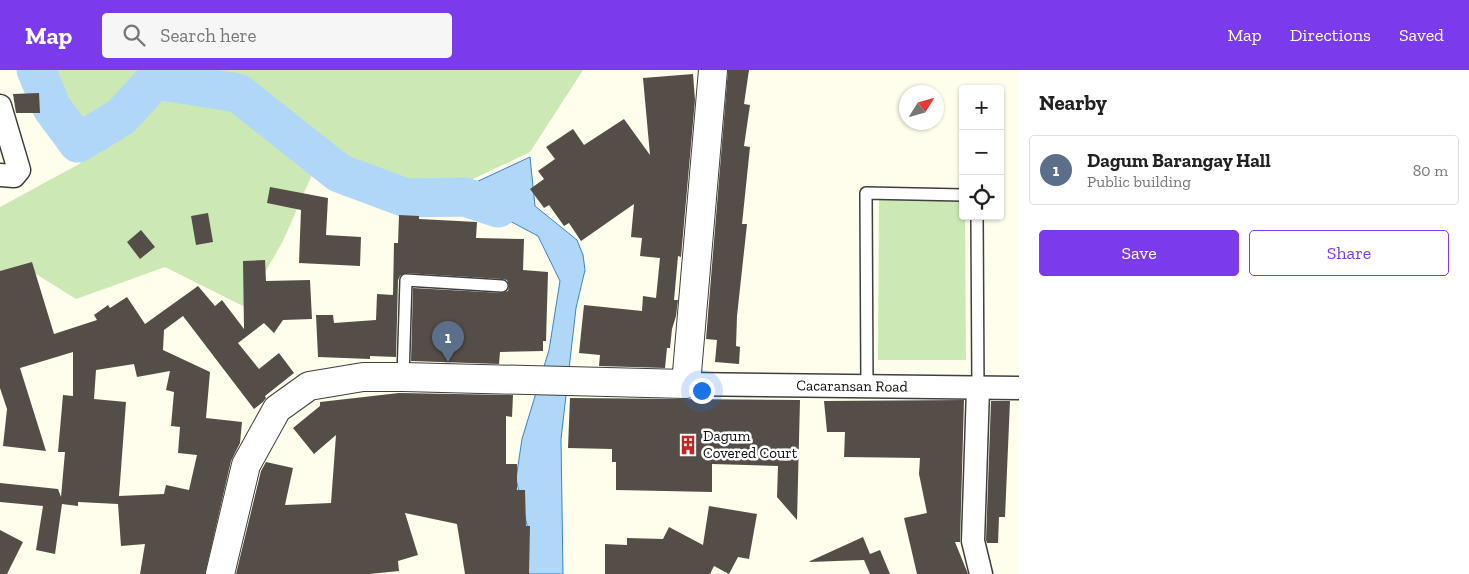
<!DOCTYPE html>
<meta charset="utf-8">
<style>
:root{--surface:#fff;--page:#f6f6f6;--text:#222;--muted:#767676;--line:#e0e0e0;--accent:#7c3aed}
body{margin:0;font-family:"Zilla Slab",serif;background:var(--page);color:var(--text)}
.controls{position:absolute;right:15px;top:15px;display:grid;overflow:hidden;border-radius:5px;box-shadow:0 1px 4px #0004}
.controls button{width:45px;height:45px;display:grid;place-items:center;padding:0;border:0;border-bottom:1px solid var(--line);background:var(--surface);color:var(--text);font:25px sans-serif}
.compass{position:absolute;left:899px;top:15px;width:45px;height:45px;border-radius:50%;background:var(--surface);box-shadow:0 1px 4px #0004;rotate:53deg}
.you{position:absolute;left:701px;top:320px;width:18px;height:18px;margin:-12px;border:4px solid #fff;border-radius:50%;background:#1a73e8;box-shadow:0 0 0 8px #1a73e833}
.badge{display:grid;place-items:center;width:32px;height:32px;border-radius:50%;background:var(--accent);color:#fff;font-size:16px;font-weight:700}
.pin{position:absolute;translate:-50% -41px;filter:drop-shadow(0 1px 2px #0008)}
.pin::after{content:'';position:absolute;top:26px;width:18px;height:15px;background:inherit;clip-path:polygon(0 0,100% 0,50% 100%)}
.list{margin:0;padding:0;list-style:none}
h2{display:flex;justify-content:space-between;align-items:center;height:65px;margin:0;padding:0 20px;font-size:21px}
h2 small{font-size:16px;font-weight:400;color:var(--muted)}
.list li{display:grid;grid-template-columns:32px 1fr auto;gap:15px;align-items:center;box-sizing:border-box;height:70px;margin:0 10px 10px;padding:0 10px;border:1px solid var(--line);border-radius:5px}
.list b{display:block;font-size:19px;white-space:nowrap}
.list p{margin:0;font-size:16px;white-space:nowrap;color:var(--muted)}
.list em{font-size:16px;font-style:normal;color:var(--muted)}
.actions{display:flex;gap:10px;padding:15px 20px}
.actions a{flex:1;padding:11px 0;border:1px solid var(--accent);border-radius:5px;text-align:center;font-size:18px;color:var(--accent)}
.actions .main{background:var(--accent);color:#fff}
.icon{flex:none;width:28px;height:28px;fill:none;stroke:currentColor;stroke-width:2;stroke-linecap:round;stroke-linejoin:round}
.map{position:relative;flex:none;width:1019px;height:504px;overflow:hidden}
header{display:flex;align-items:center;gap:30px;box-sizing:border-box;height:70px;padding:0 25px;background:var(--accent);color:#fff}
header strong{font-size:24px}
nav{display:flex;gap:28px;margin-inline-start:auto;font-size:18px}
.search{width:350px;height:45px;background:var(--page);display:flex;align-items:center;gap:12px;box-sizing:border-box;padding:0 18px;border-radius:5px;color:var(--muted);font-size:19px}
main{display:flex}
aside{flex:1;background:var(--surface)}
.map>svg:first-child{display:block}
.green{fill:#cce9b5}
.water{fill:#b0d7f7;stroke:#3686cf}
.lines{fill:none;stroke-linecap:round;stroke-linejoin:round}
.river{stroke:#b0d7f7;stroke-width:39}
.building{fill:#554e48;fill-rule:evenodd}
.service-casing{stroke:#3f3f3f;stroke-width:14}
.minor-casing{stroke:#3f3f3f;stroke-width:25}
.tertiary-casing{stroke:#3f3f3f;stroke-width:30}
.service{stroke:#fff;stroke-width:11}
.minor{stroke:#fff;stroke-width:22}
.tertiary{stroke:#fff;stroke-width:28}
.labels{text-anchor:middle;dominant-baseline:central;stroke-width:5;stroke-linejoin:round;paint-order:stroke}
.street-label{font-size:15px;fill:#0c0c0c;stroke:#fff}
.poi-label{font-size:15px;fill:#0c0c0c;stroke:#fff;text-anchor:start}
</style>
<header>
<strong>Map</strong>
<div class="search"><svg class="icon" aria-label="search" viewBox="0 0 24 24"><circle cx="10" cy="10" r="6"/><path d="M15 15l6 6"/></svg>Search here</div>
<nav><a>Map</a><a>Directions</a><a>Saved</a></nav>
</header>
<main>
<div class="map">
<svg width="1019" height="504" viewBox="0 0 1019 504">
<rect width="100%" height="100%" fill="#fffdeb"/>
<path class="green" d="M24,0H583L530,82L437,126L318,91L283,171L245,237L165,197L76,229L36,204L0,211V137L81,93Z
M879,129H963V146H965L966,290H878Z"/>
<path class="water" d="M530,87L535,136L577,170L583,185L585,200L576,238L561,369L563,504H527L528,459L516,409L522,369L549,280L560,211L538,166L491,141L444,127Z"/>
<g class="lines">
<path class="river" d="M36,0L52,38L78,73L121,47L155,10L238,23L339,103L406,128L465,127L498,138"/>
</g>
<path class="building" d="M728,0H749L744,34L750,35L744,76L750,77L742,154H747L737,246L736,276L740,277L739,294L715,292L717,270L706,269Z
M693,4L695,30L681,187L678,186L674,230H678L676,246L672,259L670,278H667L665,298L599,296L600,285L579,283L584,235L642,241L643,226L656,228L660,188L640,186L642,168L631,167L634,134L581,171L569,153L564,156L549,135L544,138L530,119L544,109L538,101L555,89L546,77L573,59L584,75L624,49L650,85L643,8Z
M39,23L40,43H16L13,24Z
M270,117L328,128L326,165L361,167L360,196L299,193L301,140L267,133Z
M208,143L213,172L196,175L191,146Z
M399,145L419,146V149L477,152L476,168L524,169L523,200L548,202L546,271H543V281L500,282L499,294L411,291L413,218L502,223L508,221L509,216L507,210L502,209L406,203L400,206L398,210L396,287L370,286V289L318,287L316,245H333L334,253L376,250L377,224L393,225L394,173H398Z
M141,160L155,177L140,189L127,172Z
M265,190L266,211L310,210L312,249L283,250L274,263L264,253L238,273L259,299L279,283L294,303L265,326L266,328L263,332L254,339L183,246L164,260L163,280L210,302L206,348L242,352L240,373L231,391L205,504H140L145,474L121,476L118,434L78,432V436L62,434L55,484L36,480L43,436L0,432V413L58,419L61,427L65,382H58L63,325L73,326V282L20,298L46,381L3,376L7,339L0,318V201L32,192L54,264L97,250L94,245L108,235L110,238L127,227L145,254L198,216L215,236L222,230L244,259L243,191ZM134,294L137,307L170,301L166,320L174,322L171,356L180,357L178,383L197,385L189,420L166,415L164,424L119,426L126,332L94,329L96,300Z
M399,323L513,325L512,347L506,346V394H517V420H525L526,456H530L529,504H465L457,454L405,443L418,485L398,491L399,501L369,504H236L261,401L266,392L293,398L285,435L331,433L336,365L314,384L293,358L320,336V332Z
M570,328L800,330L797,450L777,427L778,396L712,394V422L616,420V392H612V379L568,378Z
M964,330L960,472H955L968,504H917L904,448L927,443L919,404L920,388L844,387L845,362H827L824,331Z
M991,331H1010L1005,447H999L998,473H987L986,470Z
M709,436L757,444L749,489L738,487L729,504L714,496L710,504H605V474L627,475V468L663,469L669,457L703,475Z
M0,460L23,472L7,504H0Z
M863,467L870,484L880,480L890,504H870L864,490L808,492Z"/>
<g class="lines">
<defs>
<path id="service" d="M977,146L978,319
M403,307L406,210L502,216
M867,317L866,123L963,125"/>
<g id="minor">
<path d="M0,36L19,100L14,106L0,105"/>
<path id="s1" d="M686,314L1019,318"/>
<path d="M978,319L973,471L981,504"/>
</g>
<path id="tertiary" d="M220,504L246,395L277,339L309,316L363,307H403L686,314L713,0"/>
</defs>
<use href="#service" class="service-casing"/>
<use href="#minor" class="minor-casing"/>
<use href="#tertiary" class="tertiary-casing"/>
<use href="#service" class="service"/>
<use href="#minor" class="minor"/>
<use href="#tertiary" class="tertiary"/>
</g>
<defs>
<symbol id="building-bare" viewBox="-9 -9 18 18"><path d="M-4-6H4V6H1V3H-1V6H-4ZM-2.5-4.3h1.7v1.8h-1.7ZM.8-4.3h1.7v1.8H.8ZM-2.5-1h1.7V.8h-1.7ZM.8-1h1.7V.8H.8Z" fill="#be2823" stroke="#fff" stroke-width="2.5" paint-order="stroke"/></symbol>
</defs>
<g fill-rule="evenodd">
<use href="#building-bare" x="674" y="361" width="28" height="28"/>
</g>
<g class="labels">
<g class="street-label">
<text stroke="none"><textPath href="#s1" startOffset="166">Cacaransan Road</textPath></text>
</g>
<g class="poi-label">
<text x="703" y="366">Dagum<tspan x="703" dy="17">Covered Court</tspan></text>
</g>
</g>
</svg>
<div class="controls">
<button>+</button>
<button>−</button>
<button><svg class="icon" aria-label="locate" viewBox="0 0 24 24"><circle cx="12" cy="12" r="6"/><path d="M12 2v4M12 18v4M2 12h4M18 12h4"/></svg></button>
</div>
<svg class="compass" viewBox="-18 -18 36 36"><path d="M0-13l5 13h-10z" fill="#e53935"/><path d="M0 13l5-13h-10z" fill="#767676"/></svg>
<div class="you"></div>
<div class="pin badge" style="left:448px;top:292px;background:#5c6f8a">1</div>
</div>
<aside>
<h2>Nearby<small></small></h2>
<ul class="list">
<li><span class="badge" style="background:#5c6f8a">1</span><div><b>Dagum Barangay Hall</b><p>Public building</p></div><em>80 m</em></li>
</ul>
<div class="actions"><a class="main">Save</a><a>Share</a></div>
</aside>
</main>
